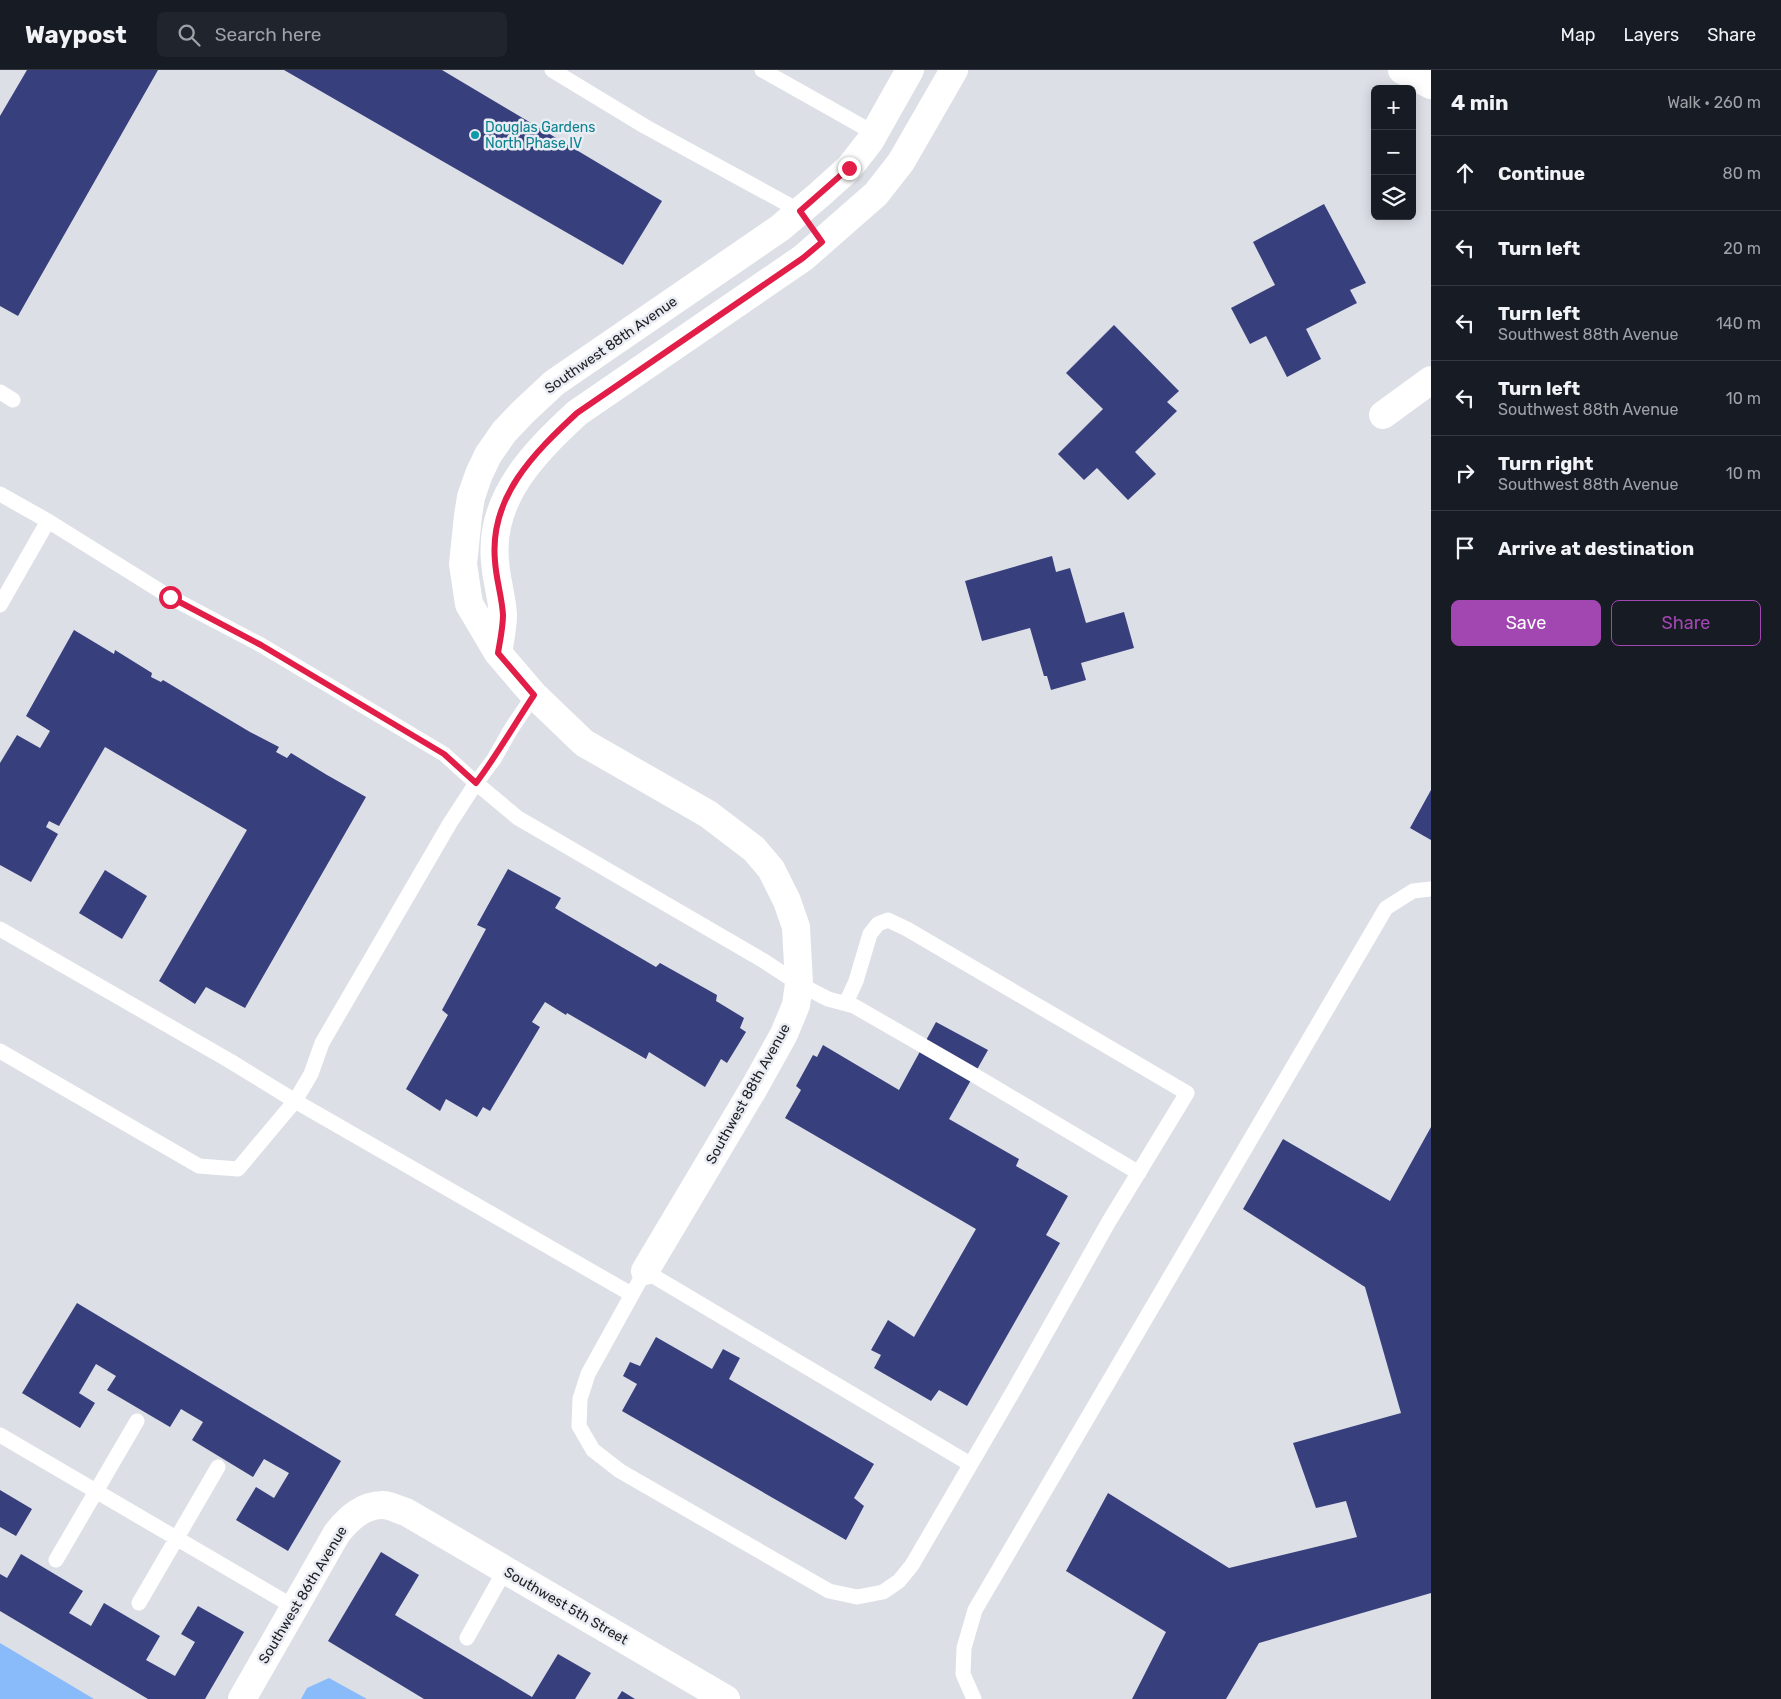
<!DOCTYPE html>
<meta charset="utf-8">
<style>
:root{--surface:#171b24;--page:#20242c;--text:#f1f3f6;--muted:#9ea1a6;--line:#363941;--accent:#a247b1}
body{margin:0;font-family:Rubik,sans-serif;background:var(--page);color:var(--text)}
.controls{position:absolute;right:15px;top:15px;display:grid;overflow:hidden;border-radius:8px;box-shadow:0 2px 12px #0003}
.controls button{width:45px;height:45px;display:grid;place-items:center;padding:0;border:0;border-bottom:1px solid var(--line);background:var(--surface);color:var(--text);font:25px sans-serif}
.stop{position:absolute;width:15px;height:15px;margin:-11px;border:4px solid #e11d48;border-radius:50%;background:#fff}
.stop.end{background:#e11d48;border-color:#fff;box-shadow:0 1px 5px #0008}
.list{margin:0;padding:0;list-style:none}
h2{display:flex;justify-content:space-between;align-items:center;height:65px;margin:0;padding:0 20px;font-size:21px}
h2 small{font-size:16px;font-weight:400;color:var(--muted)}
.list li{display:grid;grid-template-columns:32px 1fr auto;gap:15px;align-items:center;box-sizing:border-box;height:75px;padding:0 20px;border-top:1px solid var(--line)}
.list b{display:block;font-size:19px;white-space:nowrap}
.list p{margin:0;font-size:16px;white-space:nowrap;color:var(--muted)}
.list em{font-size:16px;font-style:normal;color:var(--muted)}
.actions{display:flex;gap:10px;padding:15px 20px}
.actions a{flex:1;padding:11px 0;border:1px solid var(--accent);border-radius:8px;text-align:center;font-size:18px;color:var(--accent)}
.actions .main{background:var(--accent);color:#fff}
.icon{flex:none;width:28px;height:28px;fill:none;stroke:currentColor;stroke-width:2;stroke-linecap:round;stroke-linejoin:round}
.map{position:relative;flex:none;width:1431px;height:1629px;overflow:hidden}
header{display:flex;align-items:center;gap:30px;box-sizing:border-box;height:70px;padding:0 25px;background:var(--surface);border-bottom:1px solid var(--line)}
header strong{font-size:24px}
nav{display:flex;gap:28px;margin-inline-start:auto;font-size:18px}
.search{width:350px;height:45px;background:var(--page);display:flex;align-items:center;gap:12px;box-sizing:border-box;padding:0 18px;border-radius:8px;color:var(--muted);font-size:19px}
main{display:flex}
aside{flex:1;background:var(--surface)}
.map>svg:first-child{display:block}
.water{fill:#89bbfa}
.building{fill:#373f7d}
.lines{fill:none;stroke-linecap:round;stroke-linejoin:round}
.lane{stroke:#fff;stroke-width:15}
.street{stroke:#fff;stroke-width:28}
.route{stroke:#e11d48;stroke-width:6}
.culture-dot{fill:#0f9aa8;stroke:#eaecf4;stroke-width:2}
.labels{text-anchor:middle;dominant-baseline:central;stroke-width:5;stroke-linejoin:round;paint-order:stroke}
.culture-label{font-size:14px;fill:#0d838f;stroke:#eaecf4;text-anchor:start}
.street-label{font-size:14px;fill:#1c1d20;stroke:#eaecf4}
</style>
<header>
<strong>Waypost</strong>
<div class="search"><svg class="icon" aria-label="search" viewBox="0 0 24 24"><circle cx="10" cy="10" r="6"/><path d="M15 15l6 6"/></svg>Search here</div>
<nav><a>Map</a><a>Layers</a><a>Share</a></nav>
</header>
<main>
<div class="map">
<svg width="1431" height="1629" viewBox="0 0 1431 1629">
<rect width="100%" height="100%" fill="#dddfe7"/>
<path class="water" d="M0,1573L94,1629H0Z
M329,1608L367,1629H301L307,1618Z"/>
<path class="building" d="M27,0H158L18,246L0,236V46Z
M284,0H442L662,131L623,195Z
M1324,134L1366,213L1350,220L1357,233L1306,259L1321,289L1287,307L1266,266L1250,274L1231,238L1275,215L1253,172Z
M1114,255L1179,321L1167,332L1177,341L1135,382L1156,404L1128,430L1097,398L1084,410L1058,384L1103,339L1066,303Z
M1052,486L1056,502L1070,498L1086,553L1124,542L1134,578L1081,593L1086,610L1051,620L1047,606H1044L1030,558L982,571L965,511Z
M74,560L114,584L115,580L152,603L151,607L161,612L163,610L250,662L279,677L276,682L287,688L291,683L327,705L366,727L245,938L206,917L195,934L159,911L247,760L105,677L59,756L49,751L46,757L58,764L31,812L0,795V693L17,665L40,678L50,661L26,646Z
M1431,720V770L1410,758Z
M508,799L561,828L555,838L656,897L660,893L717,925L716,931L744,948L740,958L746,962L727,993L721,989L705,1017L649,982L646,989L567,943L566,945L545,932L532,952L540,957L490,1041L483,1037L477,1047L446,1029L440,1041L406,1019L448,945L442,940L486,859L477,855Z
M105,800L147,826L122,869L79,843Z
M936,952L988,980L949,1049L1019,1089L1016,1096L1068,1126L1046,1165L1060,1173L967,1336L939,1320L931,1331L874,1298L881,1285L871,1280L888,1250L914,1267L976,1159L785,1048L801,1020L796,1016L813,985L817,987L823,975L899,1020Z
M1431,1057V1523L1259,1573L1226,1629H1132L1166,1562L1066,1501L1108,1423L1229,1498L1357,1467L1346,1431L1316,1438L1293,1373L1401,1343L1365,1217L1243,1139L1283,1069L1390,1131Z
M77,1233L341,1391L288,1481L236,1450L256,1417L274,1428L289,1403L264,1389L253,1407L192,1370L203,1352L181,1339L170,1357L107,1320L116,1306L96,1294L79,1323L95,1333L80,1358L22,1323Z
M656,1267L712,1299L723,1279L740,1288L729,1309L874,1394L854,1428L864,1436L846,1470L622,1341L637,1314L623,1306L630,1292L640,1296Z
M0,1420L32,1439L16,1466L0,1457Z
M381,1482L419,1505L395,1545L532,1627L558,1584L591,1603L575,1629H424L328,1571Z
M21,1484L83,1521L69,1543L91,1556L104,1533L160,1566L146,1590L175,1606L195,1572L181,1564L198,1536L244,1562L205,1629H148L0,1541V1504L7,1508Z
M622,1621L635,1629H617Z"/>
<g class="lines">
<path class="lane" d="M552,0L646,57L800,141
M762,0L874,63
M0,322L13,330
M0,424L48,451
M0,535L48,451L170,527L261,575L444,684L476,713L518,748L764,891L799,914L828,929L854,936L974,1005L1139,1103
M534,625L511,659L494,689L476,713L450,753L322,973L311,1004L295,1031L631,1224
M0,859L230,991L295,1031L238,1099L199,1096L0,981
M846,933L856,911L870,864L878,854L888,850L907,859L1187,1023L1108,1153L1014,1320L912,1495L899,1511L883,1522L857,1527L829,1521L620,1401L593,1380L579,1356L580,1329L588,1304L645,1201L970,1394
M0,1365L294,1537
M56,1490L137,1351
M139,1533L218,1397
M467,1568L505,1500
M974,1629L963,1604L964,1578L975,1540L1386,838L1413,821L1431,819"/>
<path class="street" d="M1402,0L1431,15
M1383,345L1431,310
M498,583C500,571 503,557 503,545C502,527 496,509 495,491C489,428 534,383 577,343L803,188L876,124L901,92L954,0
M645,1201L754,1018L784,964L796,935L799,914L796,857L787,831L771,799L754,779L708,744L584,673L534,625L498,583L469,534L463,494L468,446L471,427L479,404L488,385L504,362L522,343L554,313L780,158L819,125L849,98L870,71L910,0
M242,1629L337,1463C349,1448 363,1435 383,1435C390,1435 399,1440 406,1442L726,1629"/>
</g>
<g class="lines">
<path class="route" d="M170,527L261,575L444,684L476,713C497,685 514,655 534,625L498,583C500,571 503,557 503,545C502,527 496,509 495,491C489,427 534,383 577,343L803,188L822,172L800,141L849,98"/>
</g>
<circle class="culture-dot" cx="475" cy="65" r="5"/>
<g class="labels">
<g class="culture-label">
<text x="485" y="57">Douglas Gardens<tspan x="485" dy="16">North Phase IV</tspan></text>
</g>
<g class="street-label">
<text transform="translate(611 275) rotate(-35)">Southwest 88th Avenue</text>
<text transform="translate(748 1024) rotate(-61)">Southwest 88th Avenue</text>
<text transform="translate(303 1525) rotate(-59)">Southwest 86th Avenue</text>
<text transform="translate(566 1536) rotate(30)">Southwest 5th Street</text>
</g>
</g>
</svg>
<div class="controls">
<button>+</button>
<button>−</button>
<button><svg class="icon" aria-label="layers" viewBox="0 0 24 24"><path d="M12 4l9 5-9 5-9-5zM3 14l9 5 9-5"/></svg></button>
</div>
<div class="stop" style="left:170px;top:527px"></div>
<div class="stop end" style="left:849px;top:98px"></div>
</div>
<aside>
<h2>4 min<small>Walk · 260 m</small></h2>
<ul class="list">
<li><svg class="icon" aria-label="ahead" viewBox="0 0 24 24"><path d="M12 20V5M6 11l6-6 6 6"/></svg><div><b>Continue</b></div><em>80 m</em></li>
<li><svg class="icon" aria-label="left" viewBox="0 0 24 24"><path d="M17 20v-9H6M10 6l-5 5 5 5"/></svg><div><b>Turn left</b></div><em>20 m</em></li>
<li><svg class="icon" aria-label="left" viewBox="0 0 24 24"><path d="M17 20v-9H6M10 6l-5 5 5 5"/></svg><div><b>Turn left</b><p>Southwest 88th Avenue</p></div><em>140 m</em></li>
<li><svg class="icon" aria-label="left" viewBox="0 0 24 24"><path d="M17 20v-9H6M10 6l-5 5 5 5"/></svg><div><b>Turn left</b><p>Southwest 88th Avenue</p></div><em>10 m</em></li>
<li><svg class="icon" aria-label="right" viewBox="0 0 24 24"><path d="M7 20v-9h11M14 6l5 5-5 5"/></svg><div><b>Turn right</b><p>Southwest 88th Avenue</p></div><em>10 m</em></li>
<li><svg class="icon" aria-label="arrive" viewBox="0 0 24 24"><path d="M6 21V4h12l-3 4 3 4H6"/></svg><div><b>Arrive at destination</b></div></li>
</ul>
<div class="actions"><a class="main">Save</a><a>Share</a></div>
</aside>
</main>
